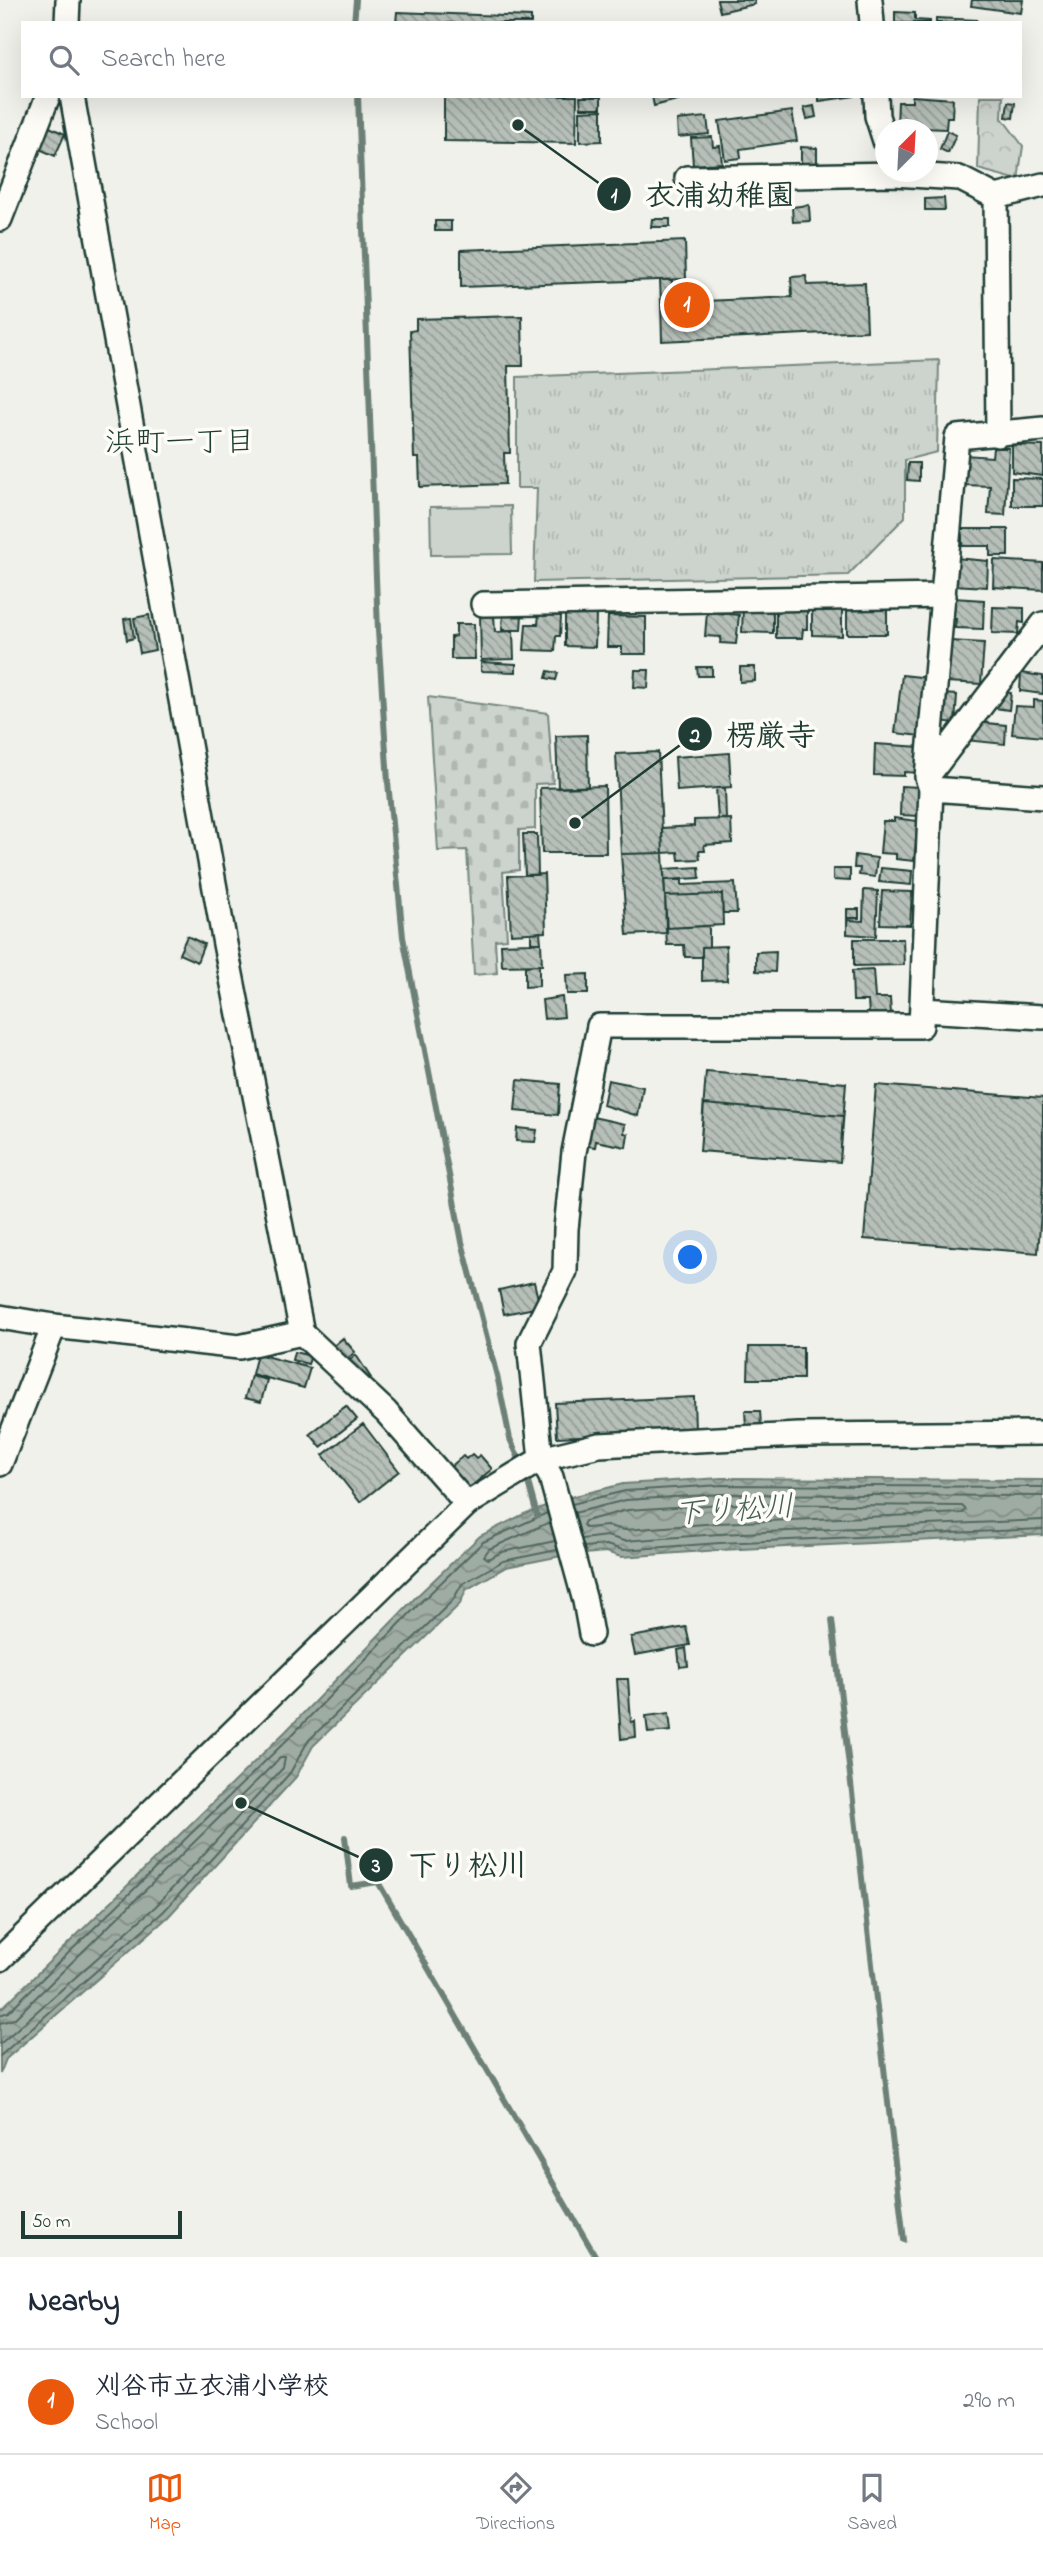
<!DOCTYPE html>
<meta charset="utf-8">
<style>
:root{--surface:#fff;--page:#f2f2f3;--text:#1f2937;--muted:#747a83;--line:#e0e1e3;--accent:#ea580c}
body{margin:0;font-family:"Indie Flower","Klee One",sans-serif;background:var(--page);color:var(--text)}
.compass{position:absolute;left:875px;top:119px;width:63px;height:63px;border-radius:50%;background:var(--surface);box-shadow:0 7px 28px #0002;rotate:24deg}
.scale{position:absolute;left:21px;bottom:18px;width:161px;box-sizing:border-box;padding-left:7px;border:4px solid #1f3d34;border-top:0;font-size:19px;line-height:24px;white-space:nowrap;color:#1f3d34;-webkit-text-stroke:5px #fdfcf7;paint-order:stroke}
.you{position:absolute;left:691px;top:1258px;width:24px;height:24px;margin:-18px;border:5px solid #fff;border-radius:50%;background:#1a73e8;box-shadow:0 0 0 10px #1a73e833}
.badge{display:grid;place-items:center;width:46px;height:46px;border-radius:50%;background:var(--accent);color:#fff;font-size:23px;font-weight:700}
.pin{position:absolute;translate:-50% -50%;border:4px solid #fff;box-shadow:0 2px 7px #0006}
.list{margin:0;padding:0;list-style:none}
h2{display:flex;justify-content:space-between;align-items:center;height:91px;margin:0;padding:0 28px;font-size:30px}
h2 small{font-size:23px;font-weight:400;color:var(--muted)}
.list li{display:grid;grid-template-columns:46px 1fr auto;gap:21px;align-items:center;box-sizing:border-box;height:105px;padding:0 28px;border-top:2px solid var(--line)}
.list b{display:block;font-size:26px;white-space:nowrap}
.list p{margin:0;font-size:23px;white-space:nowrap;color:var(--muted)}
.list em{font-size:23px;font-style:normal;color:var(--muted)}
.icon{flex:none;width:38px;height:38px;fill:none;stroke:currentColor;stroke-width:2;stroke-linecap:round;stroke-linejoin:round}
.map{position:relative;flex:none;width:1043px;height:2257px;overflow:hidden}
.search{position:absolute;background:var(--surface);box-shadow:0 7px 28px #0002;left:21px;right:21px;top:21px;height:77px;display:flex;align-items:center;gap:18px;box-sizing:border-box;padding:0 24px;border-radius:0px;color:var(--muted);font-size:26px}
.sheet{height:196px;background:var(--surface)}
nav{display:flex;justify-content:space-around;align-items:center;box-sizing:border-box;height:98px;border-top:2px solid var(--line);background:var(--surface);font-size:19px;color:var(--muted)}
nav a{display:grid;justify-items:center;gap:4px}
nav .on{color:var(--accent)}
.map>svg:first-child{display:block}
.grass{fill:#cdd3cd;stroke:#768880;stroke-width:2}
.forest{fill:url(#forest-crowns);stroke:#768880;stroke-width:2}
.cemetery{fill:url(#cemetery-stones);stroke:#768880;stroke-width:2}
.park{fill:url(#park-tufts);stroke:#768880;stroke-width:2}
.water{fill:url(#water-waves);stroke:#6c8077;stroke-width:2}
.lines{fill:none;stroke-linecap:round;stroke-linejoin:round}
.shore{stroke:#526961;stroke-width:2}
.stream{stroke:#6c8077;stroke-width:6}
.building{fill:url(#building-back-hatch);stroke:#1f3d34;stroke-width:2}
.minor-casing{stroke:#1f3d34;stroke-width:28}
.minor{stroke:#fdfcf7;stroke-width:23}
.labels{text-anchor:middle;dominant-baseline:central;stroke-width:7;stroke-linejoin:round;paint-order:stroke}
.neighbourhood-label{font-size:30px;fill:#1f3d34;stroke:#fdfcf7}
.water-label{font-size:30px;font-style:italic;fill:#455e56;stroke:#fdfcf7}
.leader{fill:none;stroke:#1f3d34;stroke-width:2.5}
.callout-dot{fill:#1f3d34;stroke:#fdfcf7;stroke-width:2.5}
.mark-label{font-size:21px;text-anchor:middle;font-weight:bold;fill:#fff}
.callout-label{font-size:30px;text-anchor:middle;font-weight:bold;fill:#1f3d34;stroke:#fdfcf7;stroke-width:7;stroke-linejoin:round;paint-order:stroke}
</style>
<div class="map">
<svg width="1043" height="2257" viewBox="0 0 1043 2257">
<defs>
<pattern id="forest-crowns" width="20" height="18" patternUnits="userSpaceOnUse" patternTransform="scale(1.75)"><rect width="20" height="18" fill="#cdd3cd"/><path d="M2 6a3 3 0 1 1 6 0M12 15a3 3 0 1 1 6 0" fill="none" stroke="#b0b6b1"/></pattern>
<pattern id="cemetery-stones" width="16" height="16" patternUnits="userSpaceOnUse" patternTransform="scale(1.75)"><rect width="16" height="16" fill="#cdd3cd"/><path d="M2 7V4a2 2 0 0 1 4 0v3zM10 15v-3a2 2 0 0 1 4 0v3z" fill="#b0b6b1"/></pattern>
<pattern id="park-tufts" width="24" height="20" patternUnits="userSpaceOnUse" patternTransform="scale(1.75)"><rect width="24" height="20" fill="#cdd3cd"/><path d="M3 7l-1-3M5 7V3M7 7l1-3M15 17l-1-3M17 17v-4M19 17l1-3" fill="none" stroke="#b0b6b1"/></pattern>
<pattern id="water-waves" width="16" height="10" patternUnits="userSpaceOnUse" patternTransform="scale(1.75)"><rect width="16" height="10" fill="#9faca4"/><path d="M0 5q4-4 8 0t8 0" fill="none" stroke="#818d86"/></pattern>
<pattern id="building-back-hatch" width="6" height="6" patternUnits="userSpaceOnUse" patternTransform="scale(1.75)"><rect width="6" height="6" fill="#b6bfb8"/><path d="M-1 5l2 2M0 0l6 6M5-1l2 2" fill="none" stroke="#939c96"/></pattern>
</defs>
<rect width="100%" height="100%" fill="#f0f1eb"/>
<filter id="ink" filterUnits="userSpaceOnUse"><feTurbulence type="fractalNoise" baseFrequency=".0143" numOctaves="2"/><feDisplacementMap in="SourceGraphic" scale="14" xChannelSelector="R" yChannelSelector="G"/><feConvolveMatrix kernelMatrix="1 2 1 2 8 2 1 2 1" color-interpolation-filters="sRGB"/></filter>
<g filter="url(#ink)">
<path class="grass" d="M511,506L512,554L431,555L430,507Z"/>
<path class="forest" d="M980,96H1003L1002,118L1023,146L1018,180L978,169Z"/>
<path class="cemetery" d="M428,697L548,713L553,783L535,784V829L519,830V870L503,872L507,939L495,940L497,973L474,975L467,850L438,851Z"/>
<path class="park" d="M939,360L937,452L905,460V517L848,575L534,582L537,488H517V377Z"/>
<path class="water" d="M722,1478L1043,1480V1535L720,1550L621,1557L606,1552L561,1556L506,1567L466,1590L460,1604L313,1746L296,1777L168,1917L6,2059L0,2074V2010L286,1731L416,1597L480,1536L524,1514L567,1498L623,1484Z"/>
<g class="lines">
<path class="shore" d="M572,1504L625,1491L722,1485L1043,1487
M722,1504L962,1506L966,1510L963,1513L719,1523L625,1530L607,1526L586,1528L583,1525L585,1521L628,1510Z
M574,1513L626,1500L722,1494L1043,1496
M550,1522L489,1549L484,1556L488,1559L502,1552L555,1541
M582,1539L607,1536L624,1541L719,1534L1043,1520
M584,1547L606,1545L623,1550L720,1543L1043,1529
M0,2015L8,2012L291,1736L421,1602L483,1542L547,1513
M0,2023L14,2019L280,1758H285L283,1768L156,1906L0,2044
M0,2056L163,1912L290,1773L308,1741L453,1600L462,1584L503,1561L557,1550"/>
<path class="stream" d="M354,23L356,0
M358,96L378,631L388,782L403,937L462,1242L498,1380L510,1439L522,1465
M526,1475L537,1515
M832,1620L904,2240
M345,1837L351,1886L378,1882L596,2257"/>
</g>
<path class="building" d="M717,0H754L755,4L720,12Z
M972,0H1023L1021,13L971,6Z
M397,12L531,17V23H396Z
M895,12L915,13V20L930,21V23H895Z
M936,18L977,20V23H936Z
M444,96H577L576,143L444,141Z
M652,96H680L681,99L654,106Z
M819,96H855L819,101Z
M912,96L953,99L952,117H947L946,129L897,127L898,102H912Z
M580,97H601V108H581Z
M1008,102L1015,103L1013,118L1006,117Z
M814,106L816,117L807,119L804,108Z
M602,110V141L580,142V111Z
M792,111L797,141L740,149L741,158L725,160L719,121Z
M707,117L709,134L678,137L677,120Z
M45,125L65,134L55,156L35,147Z
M947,131L956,135L948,153L940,149Z
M712,137L713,147L720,146L722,163L693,165L691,138Z
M801,147L817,148V163H801Z
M944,198L945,210H925V199Z
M809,205L810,221L793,222L792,207Z
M652,219H670V227H651Z
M435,221H451V231H435Z
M685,241L686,279L461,287V250Z
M806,276L807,285L865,283L867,331L662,341L661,303L792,297L791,277Z
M660,280H672L673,303H661Z
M522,316L523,366H508L510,453H504L505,484L420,487L419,458H414L410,331L416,330V319Z
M1012,445L1043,446V476L1012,472Z
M993,448H1009L1005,515L988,514L990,486L964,485L965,455L992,457Z
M908,463H919V481L907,480Z
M1012,478L1043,479V506H1012Z
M962,529H1008V556H990V546H962Z
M955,558L988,561L987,587L953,585Z
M994,560L1043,563V590L993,587Z
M953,598L984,600L983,629L955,628L956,619H952Z
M776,604H807V629H803L802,638H776Z
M842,604V636L812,635V607Z
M743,606H773V633L742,632Z
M847,606L887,608V634H847Z
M993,607L1024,608V623L1019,622L1018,634L992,633Z
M707,612L739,615L736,644L720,643L721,637L705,636Z
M503,613L522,614L521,630H502Z
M480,614H494L495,632L513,631L514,659L481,660Z
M539,614L561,616L560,636H556L555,651L524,650L526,624H538Z
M149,615L155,650L140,653L134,618Z
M565,615H596L595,647L565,646Z
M608,616L646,617V654H622V647H607Z
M131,618L134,638L127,640L124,619Z
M456,624H474L475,659H451V637L456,636Z
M950,641L984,643L981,684L947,682Z
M481,662L516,664V672L481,671Z
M697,667H712V676H698Z
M740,667H755V681L740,682Z
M635,670H649L648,688L634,687Z
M548,671L558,673L556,680L546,678Z
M1021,673L1043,676V694L1020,691Z
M902,675L929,678L920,736L895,733Z
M997,691L1011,693L1009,710L988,707Z
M941,694L957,695L955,723L939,721Z
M1034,700L1043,701V737L1012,734L1015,706L1034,707Z
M976,722L1006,725L1005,744L964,740Z
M587,735L588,787L558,788L556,736Z
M875,744L921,747L920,773L904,772V776L874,775Z
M658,752L663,853L621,854L616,754Z
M729,753L731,787L677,791L675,757Z
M605,786L606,853H542L540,788Z
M901,786L920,787L919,816L900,815Z
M716,788H725L726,819H718Z
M894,818L918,821L914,861L896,859V854L880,853L883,821H894Z
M731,819L732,843L704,845L705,851H699L700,859L679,860L678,852L663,853L662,828L694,826V820Z
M523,834H537L538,875H525Z
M663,853L667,933L627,935L621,854Z
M855,855L877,858L875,877L859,875L860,868H854Z
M699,867L700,878L664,880V869Z
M881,868L912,871L911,885L879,882Z
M833,869H850V881L833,880Z
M544,874L546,932L511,934L508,876Z
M682,879V885L735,883L737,913H723L722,894L665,896L664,880Z
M864,890L878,891L876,936L847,934V920L863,921Z
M882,891L912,892L910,925L880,924Z
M722,894L723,925L666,928L665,896Z
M847,909H859V918H847Z
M709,926V947H702V957H685L684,945H667L666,928Z
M540,932L541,943H531V933Z
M187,936L204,944L197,962L179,954Z
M854,939H903L904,965L854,966Z
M531,943H541L542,965L502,966L501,944Z
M726,946L727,980L702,981V947Z
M776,951L775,972L756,971V952Z
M539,965V986L525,987V966Z
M873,970L875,998H890L891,1015H869L868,1001H853L852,971Z
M588,974V994H567L566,975Z
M562,997L564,1017L544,1019L542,1000Z
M706,1072L846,1083L840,1162L700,1151Z
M518,1080L560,1084L558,1115L515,1111Z
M608,1080L643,1087L638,1116L603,1105Z
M876,1085L1043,1098V1184L1038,1253L864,1239Z
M704,1104L843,1116L840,1162L700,1151Z
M588,1116L625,1124L624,1133L628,1134L626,1147L596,1141L595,1147L582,1145Z
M517,1128L537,1130L535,1142L516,1141Z
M534,1282L540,1307L504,1314L499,1290Z
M343,1338L355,1352L345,1361L332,1347Z
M749,1347H803V1379H748Z
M294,1352L311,1356L308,1364L292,1360Z
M257,1354L310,1368L304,1388L252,1374Z
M356,1355L371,1378L366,1381L347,1362Z
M251,1376L267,1380L261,1402L245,1398Z
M694,1397L695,1431L557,1437L555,1403Z
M346,1406L357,1419L321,1447L310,1434Z
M745,1411H760L761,1425L746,1426Z
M363,1424L399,1471L360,1502L323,1455Z
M472,1454L476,1458L480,1455L492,1469L467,1490L449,1468L463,1456L466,1459Z
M686,1627L690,1645L635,1655L631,1637Z
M686,1648L688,1666L680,1667L678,1650Z
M617,1679H628L631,1722L635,1721L636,1737L621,1739Z
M669,1713L671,1731L648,1733L646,1716Z"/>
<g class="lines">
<defs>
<path id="minor" d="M870,0L872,23
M67,23L68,0
M72,96L225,944L302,1333L386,1412L467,1504
M876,96L877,116L886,144
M894,172V174L959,178L996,197L998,435
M687,178L894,174
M996,197L1043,185
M0,219L48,96
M483,604L944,596
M927,777L1043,624
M931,789L1043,797
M922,1010L1043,1017
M0,1317L54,1326L239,1347L302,1333
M0,1464L54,1326
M591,1634L585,1601L551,1477L541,1459L529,1343L565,1271L566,1229L574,1152L599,1026H921L931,789L927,777L957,437L1043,429
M0,1959L467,1504L541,1459L599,1445L799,1435L1043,1433"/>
</defs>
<use href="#minor" class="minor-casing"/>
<use href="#minor" class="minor"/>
</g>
</g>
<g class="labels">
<g class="neighbourhood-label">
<text x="180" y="444">浜町一丁目</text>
</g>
<g class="water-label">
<text transform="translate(734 1512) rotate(-4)">下り松川</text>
</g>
</g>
<path class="leader" d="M518 125L614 194M575 823L695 734M241 1803L376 1865"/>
<g class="callout-dot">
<circle cx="518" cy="125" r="7"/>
<circle cx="575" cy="823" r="7"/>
<circle cx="241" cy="1803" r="7"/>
<circle cx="614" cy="194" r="18"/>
<circle cx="695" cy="734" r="18"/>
<circle cx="376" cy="1865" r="18"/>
</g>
<g class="mark-label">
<text x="614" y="202">1</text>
<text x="695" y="742">2</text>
<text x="376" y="1872">3</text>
</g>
<g class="callout-label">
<text x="720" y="205">衣浦幼稚園</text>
<text x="771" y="745">楞厳寺</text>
<text x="468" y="1875">下り松川</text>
</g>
</svg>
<svg class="compass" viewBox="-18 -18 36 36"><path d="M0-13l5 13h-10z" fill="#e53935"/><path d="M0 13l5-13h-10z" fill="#747a83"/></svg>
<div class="scale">50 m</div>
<div class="you"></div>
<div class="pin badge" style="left:687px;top:305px">1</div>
<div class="search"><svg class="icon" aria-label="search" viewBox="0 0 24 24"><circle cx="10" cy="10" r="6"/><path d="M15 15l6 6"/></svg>Search here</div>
</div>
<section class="sheet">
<h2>Nearby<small></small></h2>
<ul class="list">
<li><span class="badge">1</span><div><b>刈谷市立衣浦小学校</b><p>School</p></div><em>290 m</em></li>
</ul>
</section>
<nav>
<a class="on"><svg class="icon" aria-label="map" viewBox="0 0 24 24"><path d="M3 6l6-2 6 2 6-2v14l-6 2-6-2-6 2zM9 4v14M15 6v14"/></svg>Map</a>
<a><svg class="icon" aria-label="directions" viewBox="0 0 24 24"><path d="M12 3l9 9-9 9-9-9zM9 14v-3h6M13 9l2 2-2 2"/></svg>Directions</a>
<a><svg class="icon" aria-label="saved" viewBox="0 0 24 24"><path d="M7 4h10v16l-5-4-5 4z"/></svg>Saved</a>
</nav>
